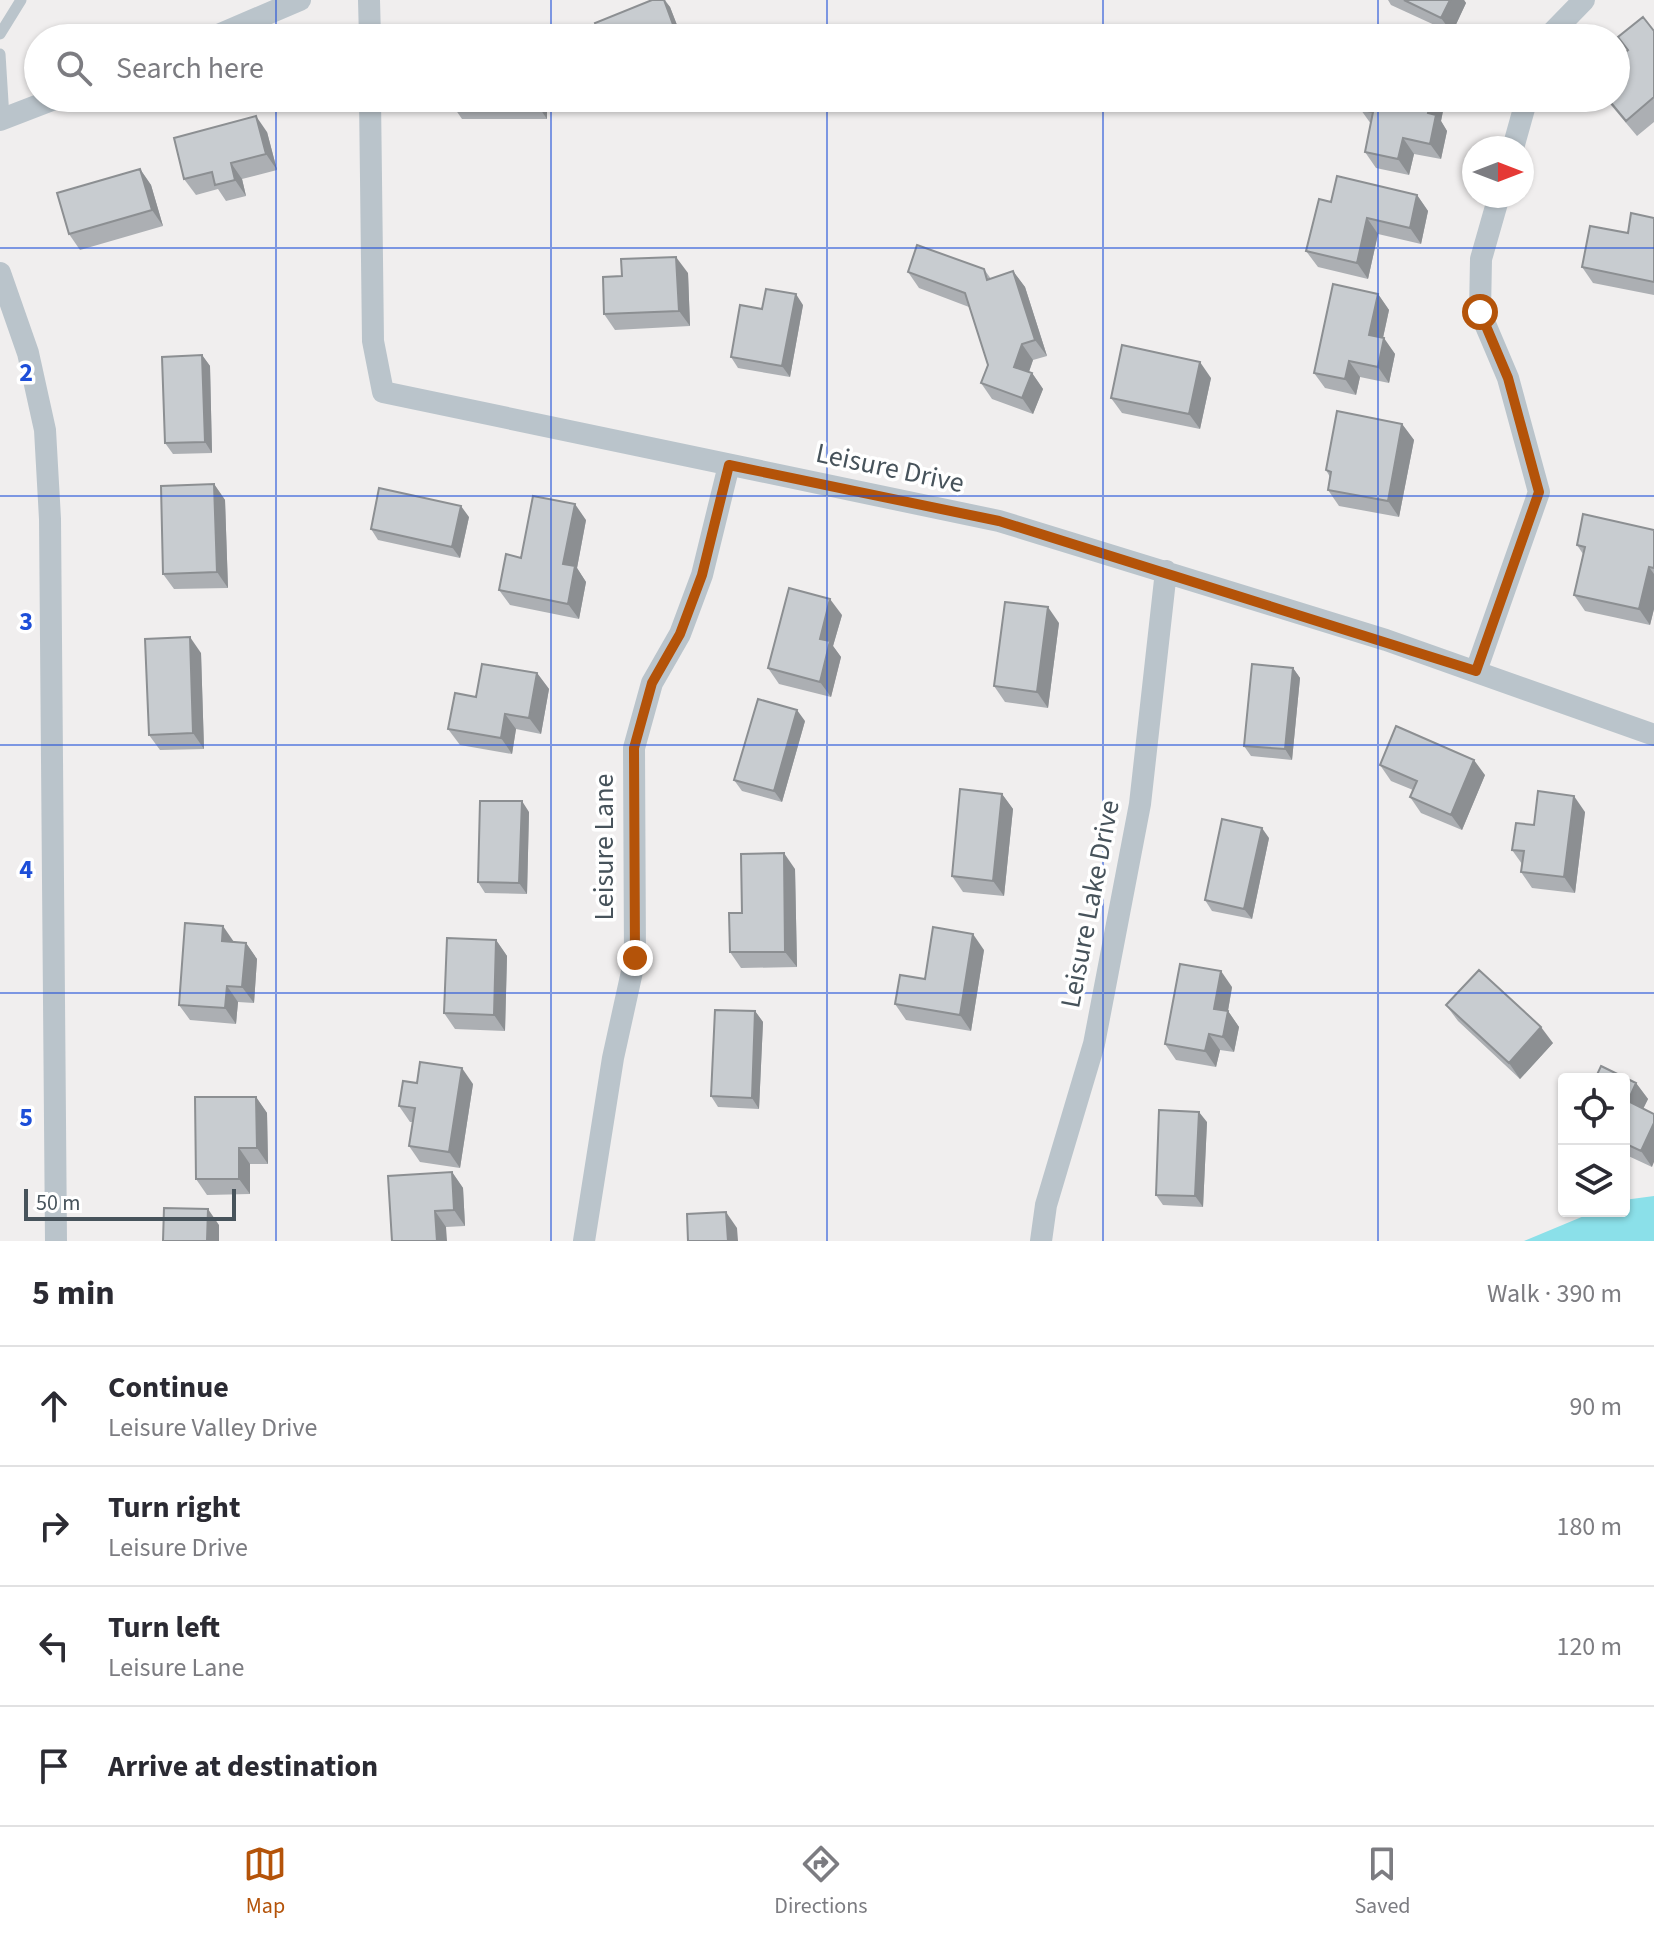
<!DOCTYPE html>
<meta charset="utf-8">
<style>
:root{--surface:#fff;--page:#f2f2f3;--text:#2b2b33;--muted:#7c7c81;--line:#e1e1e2;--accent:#b45309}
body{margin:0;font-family:"Source Sans 3",sans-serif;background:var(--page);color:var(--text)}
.controls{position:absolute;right:24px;bottom:24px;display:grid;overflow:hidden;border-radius:8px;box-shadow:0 2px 6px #0004}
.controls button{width:72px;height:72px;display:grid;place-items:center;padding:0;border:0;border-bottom:2px solid var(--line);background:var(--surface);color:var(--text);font:40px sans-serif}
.compass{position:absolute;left:1462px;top:136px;width:72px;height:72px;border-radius:50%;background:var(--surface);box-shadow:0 2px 6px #0004;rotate:90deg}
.scale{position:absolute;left:24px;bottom:20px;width:212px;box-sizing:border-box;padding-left:8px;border:4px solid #47535b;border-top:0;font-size:22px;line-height:28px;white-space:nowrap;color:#47535b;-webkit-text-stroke:6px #fff;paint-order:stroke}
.stop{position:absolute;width:24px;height:24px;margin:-18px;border:6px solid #b45309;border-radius:50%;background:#fff}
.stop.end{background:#b45309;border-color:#fff;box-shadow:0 2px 8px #0008}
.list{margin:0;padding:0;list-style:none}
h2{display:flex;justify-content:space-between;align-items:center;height:104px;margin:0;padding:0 32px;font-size:34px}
h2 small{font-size:26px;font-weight:400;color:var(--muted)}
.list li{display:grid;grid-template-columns:52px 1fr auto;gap:24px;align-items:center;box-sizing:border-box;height:120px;padding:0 32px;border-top:2px solid var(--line)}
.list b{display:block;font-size:30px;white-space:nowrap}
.list p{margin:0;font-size:26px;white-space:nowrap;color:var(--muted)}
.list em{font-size:26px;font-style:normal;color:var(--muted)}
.icon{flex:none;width:44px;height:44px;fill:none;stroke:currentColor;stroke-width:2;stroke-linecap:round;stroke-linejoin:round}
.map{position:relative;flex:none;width:1654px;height:1241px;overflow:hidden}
.search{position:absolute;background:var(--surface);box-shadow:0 2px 6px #0004;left:24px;right:24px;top:24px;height:88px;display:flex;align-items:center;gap:20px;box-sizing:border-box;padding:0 28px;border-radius:44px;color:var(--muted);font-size:30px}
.sheet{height:584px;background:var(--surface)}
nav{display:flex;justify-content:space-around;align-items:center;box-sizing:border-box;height:112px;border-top:2px solid var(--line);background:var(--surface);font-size:22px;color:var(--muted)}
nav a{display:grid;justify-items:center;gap:4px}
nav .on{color:var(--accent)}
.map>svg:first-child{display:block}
.water{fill:#8be0e9}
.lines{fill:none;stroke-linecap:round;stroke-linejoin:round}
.service{stroke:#bac4cb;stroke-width:11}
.minor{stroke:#bac4cb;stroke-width:22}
.wall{fill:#acafb3}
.shaded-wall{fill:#8c8f92}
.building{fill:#c8ccd0;stroke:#8c8f92;stroke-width:2}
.route{stroke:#b45309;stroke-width:10}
.grid{fill:none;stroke:#1d4ed8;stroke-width:2;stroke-opacity:0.55}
.labels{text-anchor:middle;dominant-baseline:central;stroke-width:7;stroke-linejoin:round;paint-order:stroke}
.street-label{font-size:28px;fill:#47535b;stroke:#fff}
.grid-label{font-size:26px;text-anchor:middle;font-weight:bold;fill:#1d4ed8;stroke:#fff;stroke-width:7;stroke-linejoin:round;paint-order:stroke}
</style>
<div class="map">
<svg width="1654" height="1241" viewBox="0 0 1654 1241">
<rect width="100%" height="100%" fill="#f0eeee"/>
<path class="water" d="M1654,1196V1241H1524L1596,1211H1624V1200Z"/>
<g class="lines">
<path class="service" d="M0,34L21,0
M0,54L4,118"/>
<path class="minor" d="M369,0L370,38
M211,38L300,0
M1547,38L1584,0
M370,98L373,341L383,392L999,521L1386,640L1654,735
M0,120L57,98
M1513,148L1527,98
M0,273L28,353L45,430L50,519L56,1241
M1476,671L1539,492L1508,378L1480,312L1481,259L1499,196
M584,1241L613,1058L635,958L634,748L652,683L680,634L702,575L729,465
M1041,1241L1046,1205L1094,1044L1140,804L1166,571"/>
</g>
<path class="wall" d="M652,0H665L670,7L682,38H601Z
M1388,0H1464L1466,3L1452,33L1391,5Z
M1654,31V122L1637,136L1605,98H1616L1627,50L1618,37Z
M451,98H547V119H462L451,103Z
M1444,106L1441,121L1447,131L1441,159L1414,154L1409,175L1376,168L1365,152L1371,124L1361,110Z
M267,132L277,170L242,179L246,196L226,201L218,189L196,195L184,179Z
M140,169L151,185L163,226L80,250L69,234Z
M1417,195L1428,211L1421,244L1378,234L1368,279L1318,267L1306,251L1331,202Z
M1654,218V295L1593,283L1582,267L1628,233Z
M984,269L991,279L1013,271L1025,287L1047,356L1033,360L1029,372L1032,373L1043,389L1033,414L992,399L981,383L988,365L969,307L919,288L908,272Z
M688,273L690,326L615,330L604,314Z
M1378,294L1389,310L1383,338L1395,354L1389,383L1360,377L1356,395L1325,388L1314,373Z
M803,305L790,377L738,368L731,357L762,309Z
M202,355L210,366L212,453L173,454L165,443Z
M1211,378L1200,429L1122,413L1111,398Z
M1402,424L1414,440L1399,517L1339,506L1328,490L1330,477L1326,470Z
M214,484L225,500L228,588L174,589L163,574Z
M469,517L460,558L378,540L371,529Z
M586,520L577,568L586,582L579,619L510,605L499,590L521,558Z
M1654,530V609L1650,625L1585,611L1574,595L1583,554L1577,545Z
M842,615L833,646L841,657L831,697L779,684L768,668Z
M1059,623L1048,708L1005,702L994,686Z
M201,653L204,749L160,750L149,735Z
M1293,668L1300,678L1292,760L1251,756L1244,746Z
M537,673L549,689L541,734L516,729L512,754L460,745L448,729L476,697Z
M805,721L782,802L742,791L734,780Z
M1380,765L1485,775L1462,830L1421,813L1410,797L1413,790L1391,781Z
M1002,794L1013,809L1004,896L963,892L952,876Z
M529,812L527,894L485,893L478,882Z
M1585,812L1575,893L1532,888L1521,872L1522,864L1512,850L1534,825Z
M1269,838L1252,919L1212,911L1205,900Z
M795,869L797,967L741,968L730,952L742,913Z
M496,940L507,956L505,1031L455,1029L444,1013Z
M234,942L246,943L257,959L254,1003L238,1002L236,1024L190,1020L179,1005Z
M984,950L971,1031L906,1020L895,1004L925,979Z
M1232,987L1228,1011L1239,1027L1234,1052L1220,1050L1216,1067L1176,1060L1165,1044Z
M1446,1005L1553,1043L1520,1079L1458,1021Z
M755,1011L763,1022L759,1109L718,1107L711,1096Z
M1624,1079L1636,1083L1648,1099L1643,1109L1652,1167L1624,1154Z
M417,1083L473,1084L460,1168L420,1162L409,1146L413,1122H410L399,1106Z
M256,1097L267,1113L268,1164H250V1194L207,1195L196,1179Z
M1207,1122L1203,1207L1163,1205L1156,1195Z
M452,1172L463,1188L465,1226L446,1227L392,1241Z"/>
<path class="shaded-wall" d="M664,0L670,7L682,38L675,30Z
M1450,0H1464L1466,3L1452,33L1441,18Z
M536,98H547V119L536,103Z
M1430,98H1439L1444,106L1441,121L1447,131L1441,159L1430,144L1428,113Z
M256,116L267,132L277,170L266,154Z
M1403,138L1414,154L1409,175L1398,159Z
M231,163L242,179L246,196L235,180Z
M140,169L151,185L163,226L152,210Z
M1417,195L1428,211L1421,244L1410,228Z
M1367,218L1378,234L1368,279L1357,263Z
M676,257L688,273L690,326L679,311Z
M1013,271L1025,287L1047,356L1035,340Z
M796,294L803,305L790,377L782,366Z
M1378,294L1389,310L1380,351L1369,335Z
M1384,338L1395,354L1389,383L1378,367Z
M1022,344L1033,360L1025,383L1014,367Z
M202,355L210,366L212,453L205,442Z
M1349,361L1360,377L1356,395L1345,379Z
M1200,362L1211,378L1200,429L1189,414Z
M1032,373L1043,389L1033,414L1022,398Z
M1402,424L1414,440L1399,517L1388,501Z
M214,484L225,500L228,588L217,572Z
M575,504L586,520L577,568L586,582L579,619L568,604L563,564Z
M461,506L469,517L460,558L452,547Z
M1649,567L1654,574V609L1650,625L1639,609Z
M830,599L842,615L833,646L841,657L831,697L820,682V639Z
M1048,607L1059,623L1048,708L1037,692Z
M190,637L201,653L204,749L193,733Z
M1293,668L1300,678L1292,760L1285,749Z
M537,673L549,689L541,734L529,718Z
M797,710L805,721L782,802L774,791Z
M505,714L516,729L512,754L501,738Z
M1474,760L1485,775L1462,830L1451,815Z
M1002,794L1013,809L1004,896L993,881Z
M1574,796L1585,812L1575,893L1564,877Z
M522,801L529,812L527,894L519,883Z
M1262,828L1269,838L1252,919L1244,909Z
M784,853L795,869L797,967L785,952Z
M223,926L234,942L222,941Z
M973,934L984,950L971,1031L960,1015Z
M496,940L507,956L505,1031L494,1015Z
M246,943L257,959L254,1003L242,987Z
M1221,971L1232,987L1226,1022L1228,1011L1239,1027L1234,1052L1223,1037L1214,1009Z
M227,986L238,1002L236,1024L225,1008Z
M755,1011L763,1022L759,1109L752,1098Z
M1541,1027L1553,1043L1520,1079L1509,1063Z
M1209,1034L1220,1050L1216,1067L1205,1051Z
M462,1068L473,1084L460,1168L449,1152Z
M1636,1083L1648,1099L1639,1117L1628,1101Z
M256,1097L267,1113L268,1164L257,1148Z
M1199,1112L1207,1122L1203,1207L1195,1196Z
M1654,1123V1162L1652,1167L1641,1151Z
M239,1148L250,1164V1194L239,1179Z
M452,1172L463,1188L465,1226L454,1210Z
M208,1209L219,1225V1241H207Z
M435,1211L446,1227L447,1241H437Z
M726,1212L737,1228L738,1241H728Z"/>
<path class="building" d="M652,0H664L675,30L654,38H601L595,23Z
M1404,0H1450L1441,18Z
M1643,17L1654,31V97L1626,121L1607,98H1616V60L1628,50L1618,37Z
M451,35H506V38H451Z
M451,98H536V103H451Z
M1363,98H1431L1428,113L1436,115L1430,144L1403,138L1398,159L1365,152L1373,112L1361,110Z
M256,116L266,154L231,163L235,180L215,185L212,172L184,179L174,138Z
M140,169L152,210L69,234L57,193Z
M1337,176L1417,195L1410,228L1367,218L1357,263L1306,251L1319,199L1331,202Z
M1631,213L1654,218V282L1582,267L1590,226L1628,233Z
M917,245L984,269L987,280L1013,271L1035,340L1022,344L1014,367L1032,373L1022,398L981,383L988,365L965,293L908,272Z
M676,257L679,311L604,314L603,277L622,276L621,259Z
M1333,284L1378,294L1369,335L1384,338L1378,367L1349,361L1345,379L1314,373Z
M766,289L796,294L782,366L731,357L740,305L762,309Z
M1122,345L1200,362L1189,414L1111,398Z
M202,355L205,442L165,443L162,357Z
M1337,411L1402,424L1388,501L1328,490L1331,472L1326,470Z
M214,484L217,572L163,574L161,486Z
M379,488L461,506L452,547L371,529Z
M533,496L575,504L563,564L575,566L568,604L499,590L506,554L521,558Z
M1583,514L1654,530V568L1649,567L1639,609L1574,595L1585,547L1577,545Z
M789,588L830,599L820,639L830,641L820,682L768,668Z
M1005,602L1048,607L1037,692L994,686Z
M190,637L193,733L149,735L145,639Z
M482,664L537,673L529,718L505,714L501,738L448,729L455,693L476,697Z
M1252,664L1293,668L1285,749L1244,746Z
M758,699L797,710L774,791L734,780Z
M1396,726L1474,760L1451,815L1410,797L1417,781L1380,765Z
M960,789L1002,794L993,881L952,876Z
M1538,791L1574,796L1564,877L1521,872L1524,851L1512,850L1516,823L1534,825Z
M480,801H522L519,883L478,882Z
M1222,819L1262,828L1244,909L1205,900Z
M784,853L785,952H730L729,913H742L741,854Z
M185,923L223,926L222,941L246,943L242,987L227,986L225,1008L179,1005Z
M933,927L973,934L960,1015L895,1004L900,975L925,979Z
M447,938L496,940L494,1015L444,1013Z
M1180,964L1221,971L1214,1009L1228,1011L1223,1037L1209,1034L1205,1051L1165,1044Z
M1479,970L1541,1027L1509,1063L1446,1005Z
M715,1010L755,1011L752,1098L711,1096Z
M420,1062L462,1068L449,1152L409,1146L415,1108L399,1106L403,1081L417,1083Z
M1601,1066L1636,1083L1628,1101L1654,1114V1123L1641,1151L1624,1143V1079H1595Z
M195,1097H256L257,1148H239V1179H196Z
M1159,1110L1199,1112L1195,1196L1156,1195Z
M452,1172L454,1210L435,1211L437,1241H392L388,1176Z
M164,1208L208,1209L207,1241H163Z
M726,1212L728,1241H688L687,1214Z"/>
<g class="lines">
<path class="route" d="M635,958L634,748L652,683L680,634L702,575L729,465L999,521L1476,671L1539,492L1508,378L1480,312"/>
</g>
<path class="grid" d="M276,0V38M551,0V38M827,0V38M1103,0V38M1378,0V38M276,98V1241M551,98V1241M827,98V1241M1103,98V1241M1378,98V1241M0,248H1654M0,496H1654M0,745H1654M0,993H1654"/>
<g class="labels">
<g class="street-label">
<text transform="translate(890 468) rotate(12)">Leisure Drive</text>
<text transform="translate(604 847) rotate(-90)">Leisure Lane</text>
<text transform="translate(1090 904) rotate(-79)">Leisure Lake Drive</text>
</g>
</g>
<g class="grid-label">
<text x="26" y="381">2</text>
<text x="26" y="630">3</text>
<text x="26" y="878">4</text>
<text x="26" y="1126">5</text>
</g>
</svg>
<div class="controls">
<button><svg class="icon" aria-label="locate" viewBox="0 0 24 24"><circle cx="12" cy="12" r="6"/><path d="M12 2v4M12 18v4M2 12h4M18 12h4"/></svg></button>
<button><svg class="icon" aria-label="layers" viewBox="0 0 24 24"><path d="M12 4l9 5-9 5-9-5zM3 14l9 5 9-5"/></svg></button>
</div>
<svg class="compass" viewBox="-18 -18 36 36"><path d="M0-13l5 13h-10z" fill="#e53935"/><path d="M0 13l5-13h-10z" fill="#7c7c81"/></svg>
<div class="scale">50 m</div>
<div class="stop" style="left:1480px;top:312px"></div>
<div class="stop end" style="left:635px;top:958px"></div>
<div class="search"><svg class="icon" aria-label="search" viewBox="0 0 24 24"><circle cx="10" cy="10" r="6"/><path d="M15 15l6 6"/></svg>Search here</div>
</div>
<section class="sheet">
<h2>5 min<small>Walk · 390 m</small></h2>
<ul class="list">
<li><svg class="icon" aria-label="ahead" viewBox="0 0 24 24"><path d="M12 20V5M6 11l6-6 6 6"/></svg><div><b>Continue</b><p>Leisure Valley Drive</p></div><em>90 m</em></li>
<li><svg class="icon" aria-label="right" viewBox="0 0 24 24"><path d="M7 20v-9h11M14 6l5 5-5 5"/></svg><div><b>Turn right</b><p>Leisure Drive</p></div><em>180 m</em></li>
<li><svg class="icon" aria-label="left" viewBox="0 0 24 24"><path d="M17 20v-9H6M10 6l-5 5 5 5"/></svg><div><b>Turn left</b><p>Leisure Lane</p></div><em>120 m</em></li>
<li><svg class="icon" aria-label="arrive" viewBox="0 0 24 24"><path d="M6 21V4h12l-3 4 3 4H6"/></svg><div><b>Arrive at destination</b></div></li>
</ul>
</section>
<nav>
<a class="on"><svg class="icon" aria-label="map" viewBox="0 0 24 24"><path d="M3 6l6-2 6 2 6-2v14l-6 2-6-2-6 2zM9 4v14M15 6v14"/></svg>Map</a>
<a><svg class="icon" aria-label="directions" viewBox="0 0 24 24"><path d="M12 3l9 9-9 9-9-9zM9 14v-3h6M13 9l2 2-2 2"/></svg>Directions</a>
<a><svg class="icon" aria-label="saved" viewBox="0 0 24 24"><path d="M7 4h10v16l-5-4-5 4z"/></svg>Saved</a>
</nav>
